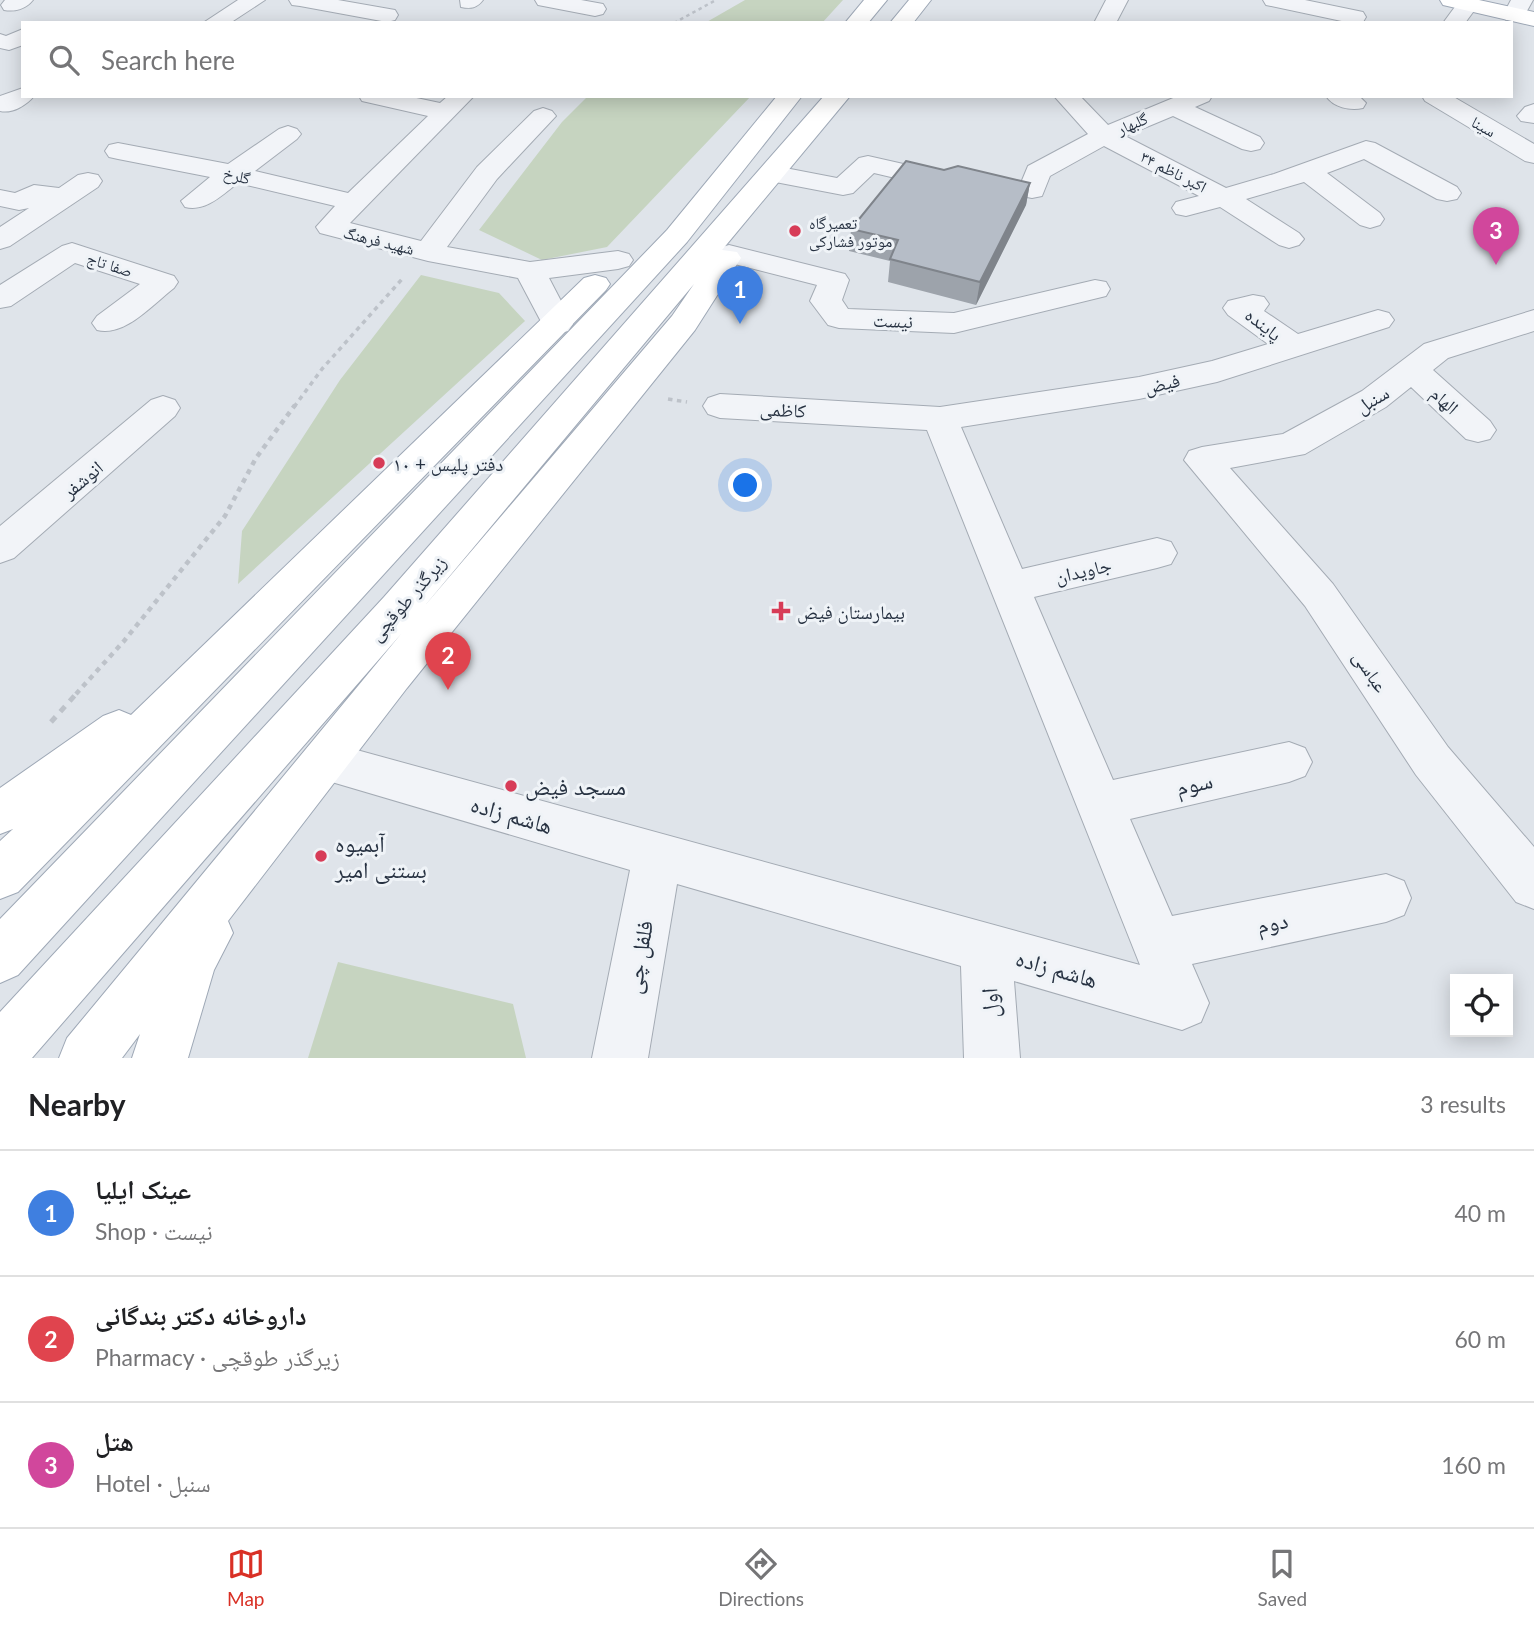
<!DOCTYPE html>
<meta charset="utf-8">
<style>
:root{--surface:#fff;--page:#f6f6f6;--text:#202124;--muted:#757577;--line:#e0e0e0;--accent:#d93025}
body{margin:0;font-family:Lato,"Noto Naskh Arabic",sans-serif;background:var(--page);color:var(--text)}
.controls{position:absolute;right:21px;bottom:21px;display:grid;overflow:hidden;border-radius:0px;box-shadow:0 4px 18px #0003}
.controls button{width:63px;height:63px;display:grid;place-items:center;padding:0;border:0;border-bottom:2px solid var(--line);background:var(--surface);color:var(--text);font:35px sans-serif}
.you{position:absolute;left:746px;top:486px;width:24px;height:24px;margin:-18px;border:5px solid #fff;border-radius:50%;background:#1a73e8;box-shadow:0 0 0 10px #1a73e833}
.badge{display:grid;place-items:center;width:46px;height:46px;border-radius:50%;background:var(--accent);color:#fff;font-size:23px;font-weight:700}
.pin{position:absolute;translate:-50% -58px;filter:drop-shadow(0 2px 4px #0008)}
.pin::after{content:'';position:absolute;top:37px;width:24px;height:21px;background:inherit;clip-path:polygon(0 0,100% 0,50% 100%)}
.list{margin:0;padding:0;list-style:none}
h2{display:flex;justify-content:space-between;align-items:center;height:91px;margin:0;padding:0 28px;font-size:30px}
h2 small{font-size:23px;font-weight:400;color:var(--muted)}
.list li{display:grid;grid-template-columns:46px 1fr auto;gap:21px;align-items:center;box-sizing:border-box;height:126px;padding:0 28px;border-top:2px solid var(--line)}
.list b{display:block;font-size:26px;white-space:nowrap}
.list p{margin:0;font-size:23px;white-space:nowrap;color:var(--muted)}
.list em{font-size:23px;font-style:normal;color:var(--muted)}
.icon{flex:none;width:38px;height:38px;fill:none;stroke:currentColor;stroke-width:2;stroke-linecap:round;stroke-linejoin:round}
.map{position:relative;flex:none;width:1534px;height:1058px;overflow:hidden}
.search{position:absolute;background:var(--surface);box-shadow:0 4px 18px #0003;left:21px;right:21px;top:21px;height:77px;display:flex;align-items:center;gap:18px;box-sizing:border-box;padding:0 24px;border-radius:0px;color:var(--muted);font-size:26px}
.sheet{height:469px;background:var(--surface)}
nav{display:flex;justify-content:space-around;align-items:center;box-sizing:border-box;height:98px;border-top:2px solid var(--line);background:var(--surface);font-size:19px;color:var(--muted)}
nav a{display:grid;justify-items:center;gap:4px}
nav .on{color:var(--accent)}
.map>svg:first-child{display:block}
.green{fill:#c6d4c0}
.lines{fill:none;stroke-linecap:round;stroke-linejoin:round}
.minor-casing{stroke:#a4abb4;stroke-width:2}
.major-casing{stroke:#9ea8b6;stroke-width:2}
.path-far3{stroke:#bdc2c9;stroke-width:2.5;stroke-dasharray:3.5 3.5;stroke-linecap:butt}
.path-far2{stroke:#bdc2c9;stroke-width:3.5;stroke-dasharray:4.5 4.5;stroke-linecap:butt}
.path-far1{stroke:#bdc2c9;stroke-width:4.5;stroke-dasharray:5 5;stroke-linecap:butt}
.path{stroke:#bdc2c9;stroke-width:5;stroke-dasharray:7 7;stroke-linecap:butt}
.minor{fill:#f2f4f8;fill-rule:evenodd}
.major{fill:#fff;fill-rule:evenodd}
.wall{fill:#9da3ab}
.shaded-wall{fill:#7f848b}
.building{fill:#b6bdc7;stroke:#7f848b;stroke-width:2}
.poi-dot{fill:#d73c57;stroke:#eff3f7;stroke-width:2.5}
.labels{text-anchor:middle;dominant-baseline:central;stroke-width:6;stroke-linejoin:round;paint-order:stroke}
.far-street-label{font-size:16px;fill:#273242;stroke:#eff3f7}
.far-poi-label{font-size:16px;fill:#273242;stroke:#eff3f7;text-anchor:start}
.street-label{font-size:19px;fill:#273242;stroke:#eff3f7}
.poi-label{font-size:19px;fill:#273242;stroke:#eff3f7;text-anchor:start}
.near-street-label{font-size:23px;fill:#273242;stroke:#eff3f7}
.near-poi-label{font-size:23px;fill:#273242;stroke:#eff3f7;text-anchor:start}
</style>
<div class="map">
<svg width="1534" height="1058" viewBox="0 0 1534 1058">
<rect width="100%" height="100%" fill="#dfe4ea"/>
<path class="green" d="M745,0H843L822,23H705Z
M588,96H751L607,247L542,260L479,230L562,122Z
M421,275L499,293L525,321L238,584L242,531L340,380Z
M338,962L513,1004L526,1058H308Z"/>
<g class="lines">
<defs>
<path id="minor" d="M5,0H33C26,9 15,12 4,10L1,5Z
M238,0H265L230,23H203Z
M289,0H338L395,10L398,15L395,20L387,22L300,6L292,5Z
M460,0H483C477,8 471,9 461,7Z
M535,0H581L603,4L606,9L603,14L595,16L538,5Z
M1106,0H1128L1116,23H1094Z
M1263,0H1305L1363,12L1366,17L1363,22L1351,23L1266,5Z
M1460,0H1476L1479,4L1465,23H1443Z
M1511,0H1533L1522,20H1506L1503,15Z
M23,29V45L9,50L0,48V34L6,36Z
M23,88V96H34C27,105 12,114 0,111V96Z
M359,96H407L440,103L448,96H474L350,223L421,241L477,167L534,111L543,108L552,111L556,116L497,179L447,247L530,262L618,251L629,254L633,260L629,266L618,269L549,278L573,324L568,331L557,334L546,331L518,278L428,261L320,233L316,227L335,206L238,183C222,195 206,212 185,207L181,201L210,177L118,159L109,157L105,151L109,145L118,143L228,164L279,129L288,126L297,129L301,134L297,139L255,171L348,193L428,116L362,101Z
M1054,96H1080L1108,125L1178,96H1212L1209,101L1195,107L1260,137L1264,143L1260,149L1251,151L1242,149L1173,116L1125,136L1226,188L1274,174L1366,141L1375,143L1457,187L1461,193L1457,199L1447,201L1437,199L1364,159L1327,173L1380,213L1384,219L1380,225L1370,228L1360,225L1304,182L1246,199L1299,233L1304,239L1299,245L1289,248L1279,245L1220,207L1186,216L1176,214L1172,208L1176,202L1199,196L1104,146L1050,176L1042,196L1032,198L1022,196L1018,190L1028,166L1088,134Z
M1326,96H1359L1366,103L1363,108C1350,111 1333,107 1326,96Z
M1422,96H1452L1534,144V163L1525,161L1425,101Z
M1534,104V123L1521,121L1517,116L1525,107Z
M868,156L952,175L956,181L952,187L942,189L874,173L853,193L843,195L770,181L766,175L770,169L780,167L837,178L859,158Z
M88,173L98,175L102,181L98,187L10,246L0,249V227L29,208L19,210L0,206V190L15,193L34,185L59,188L78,175Z
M72,243L174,276L178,282L174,288C152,305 125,337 97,330L92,323L97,316L140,284L75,263L11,306L0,308V285L62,246Z
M729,245L845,274L849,280L842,300L848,309L954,313L1095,280L1106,282L1110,289L1106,296L954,333L839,328L828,325L810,301L817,285L719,260L714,254L719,248Z
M1253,295L1264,297L1269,304L1264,311L1298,334L1378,310L1389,313L1394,320L1389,327L1217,382L1139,399L961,427L1022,569L1157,538L1171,542L1177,553L1171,564L1157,568L1034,597L1113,780L1289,742L1305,748L1312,762L1305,776L1289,782L1130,819L1172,916L1386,874L1404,881L1411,898L1404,915L1386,922L1192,964L1209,1003L1201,1022L1182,1030L1014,981L1020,1058H964L961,966L677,884L648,1058H592L630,870L308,775L301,761L308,747L324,741L1140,965L927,430L720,418L708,414L703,406L708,398L720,394L940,407L1139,377L1212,361L1268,344L1228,315L1223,308L1228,301Z
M1534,310V331L1448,358L1433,370L1490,421L1496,430L1490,439L1478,442L1466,439L1411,387L1386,407L1305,454L1230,468L1333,584L1448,747L1534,847V909L1516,902L1416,775L1305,606L1184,460L1189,451L1202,447L1283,434L1362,391L1424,344Z
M163,396L175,400L180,408L175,416L14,558L0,563V526L151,400Z"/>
<path id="major" d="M864,0H887L868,23H845Z
M909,0H931L913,23H890Z
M1440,0H1479L1534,12V26L1443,5Z
M777,96H802L687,242L18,975L0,983V919L667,230Z
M824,96H850L722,250L737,252L741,258L695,330L407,688L228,921L233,933L214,970L188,1058H132L140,1034L122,1058H59L67,1038L401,634L32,1058H0V1012L384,597ZM694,284L672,316L422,609Z
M595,275L606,278L610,284L606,290L18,892L0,899V841L13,829L0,834V788L103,716L119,710L131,715L584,278Z"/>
</defs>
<use href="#minor" class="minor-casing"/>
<use href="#major" class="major-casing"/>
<path class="path-far3" d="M674,23L716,0"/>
<path class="path-far2" d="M668,399L687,402
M294,407L322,369L403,278"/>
<path class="path-far1" d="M76,694L124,641L225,516L256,458L295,405"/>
<path class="path" d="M51,722L77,693"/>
<use href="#minor" class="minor"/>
<use href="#major" class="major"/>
</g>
<path class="wall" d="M944,170L1030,183L1026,205L976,305L888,282L890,261L849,251L851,229Z"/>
<path class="shaded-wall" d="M1030,183L1026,205L976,305L980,282Z"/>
<path class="building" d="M906,161L944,170L958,166L1030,183L980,282L890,259L898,240L851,229Z"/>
<g class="poi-dot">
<circle cx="795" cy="231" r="7"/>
<circle cx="379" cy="463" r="7"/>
<path d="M777.5 600.5h7v7h7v7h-7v7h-7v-7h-7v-7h7z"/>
<circle cx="511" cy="786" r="7"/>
<circle cx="321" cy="856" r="7"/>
</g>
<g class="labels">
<g class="far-street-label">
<text transform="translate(1132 123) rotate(-23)">گلبهار</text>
<text transform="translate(1484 126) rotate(30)">سینا</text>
<text transform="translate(1174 171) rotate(27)">۳۴ اکبر ناظم</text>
<text transform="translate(237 175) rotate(13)">گلرخ</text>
<text transform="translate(379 240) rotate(14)">شهید فرهنگ</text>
<text transform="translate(110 264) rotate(18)">صفا تاج</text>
</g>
<g class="far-poi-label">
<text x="809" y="222">تعمیرگاه<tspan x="809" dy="18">موتور فشارکی</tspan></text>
</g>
<g class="street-label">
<text transform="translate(893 320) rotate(2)">نیست</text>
<text transform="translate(1264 324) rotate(38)">پاینده</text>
<text transform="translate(1162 383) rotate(-13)">فیض</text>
<text transform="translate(1372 399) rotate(-31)">سنبل</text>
<text transform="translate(1445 400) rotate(42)">الهام</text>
<text transform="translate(783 409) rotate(3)">کاظمی</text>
<text transform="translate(82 479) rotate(-40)">انوشفر</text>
<text transform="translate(1083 570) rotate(-13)">جاویدان</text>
<text transform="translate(407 598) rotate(-49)">زیرگذر طوقچی</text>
<text transform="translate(1371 671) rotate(56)">عباسی</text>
</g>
<g class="poi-label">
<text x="393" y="463">دفتر پلیس + ۱۰</text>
<text x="797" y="611">بیمارستان فیض</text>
</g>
<g class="near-street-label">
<text transform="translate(1194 783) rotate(-13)">سوم</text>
<text transform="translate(512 814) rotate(16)">هاشم زاده</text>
<text transform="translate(1272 922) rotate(-12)">دوم</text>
<text transform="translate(638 957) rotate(-80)">فلفل چی</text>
<text transform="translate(1057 968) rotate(16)">هاشم زاده</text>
<text transform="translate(989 1003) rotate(-93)">اول</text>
</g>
<g class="near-poi-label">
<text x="525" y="786">مسجد فیض</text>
<text x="335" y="843">آبمیوه<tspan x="335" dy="26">بستنی امیر</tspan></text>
</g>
</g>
</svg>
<div class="controls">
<button><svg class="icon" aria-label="locate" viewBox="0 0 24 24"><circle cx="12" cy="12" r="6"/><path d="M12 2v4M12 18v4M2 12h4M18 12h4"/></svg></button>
</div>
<div class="you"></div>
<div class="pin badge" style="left:740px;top:324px;background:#3f7fe0">1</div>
<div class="pin badge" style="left:448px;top:690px;background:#e0444e">2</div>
<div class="pin badge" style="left:1496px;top:265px;background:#d1479c">3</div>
<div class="search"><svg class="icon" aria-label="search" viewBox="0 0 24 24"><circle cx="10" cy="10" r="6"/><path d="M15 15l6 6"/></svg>Search here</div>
</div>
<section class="sheet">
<h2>Nearby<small>3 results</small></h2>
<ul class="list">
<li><span class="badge" style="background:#3f7fe0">1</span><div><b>عینک ایلیا</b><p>Shop · نیست</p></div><em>40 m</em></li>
<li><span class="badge" style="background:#e0444e">2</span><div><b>داروخانه دکتر بندگانی</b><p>Pharmacy · زیرگذر طوقچی</p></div><em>60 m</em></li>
<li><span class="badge" style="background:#d1479c">3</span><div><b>هتل</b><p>Hotel · سنبل</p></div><em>160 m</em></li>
</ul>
</section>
<nav>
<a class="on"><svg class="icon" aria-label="map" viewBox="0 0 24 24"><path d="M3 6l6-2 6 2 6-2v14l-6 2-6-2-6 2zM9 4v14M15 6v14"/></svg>Map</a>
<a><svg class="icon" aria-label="directions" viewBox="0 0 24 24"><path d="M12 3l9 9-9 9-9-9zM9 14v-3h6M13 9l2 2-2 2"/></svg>Directions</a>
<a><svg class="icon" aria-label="saved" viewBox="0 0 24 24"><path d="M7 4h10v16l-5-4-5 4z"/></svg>Saved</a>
</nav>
